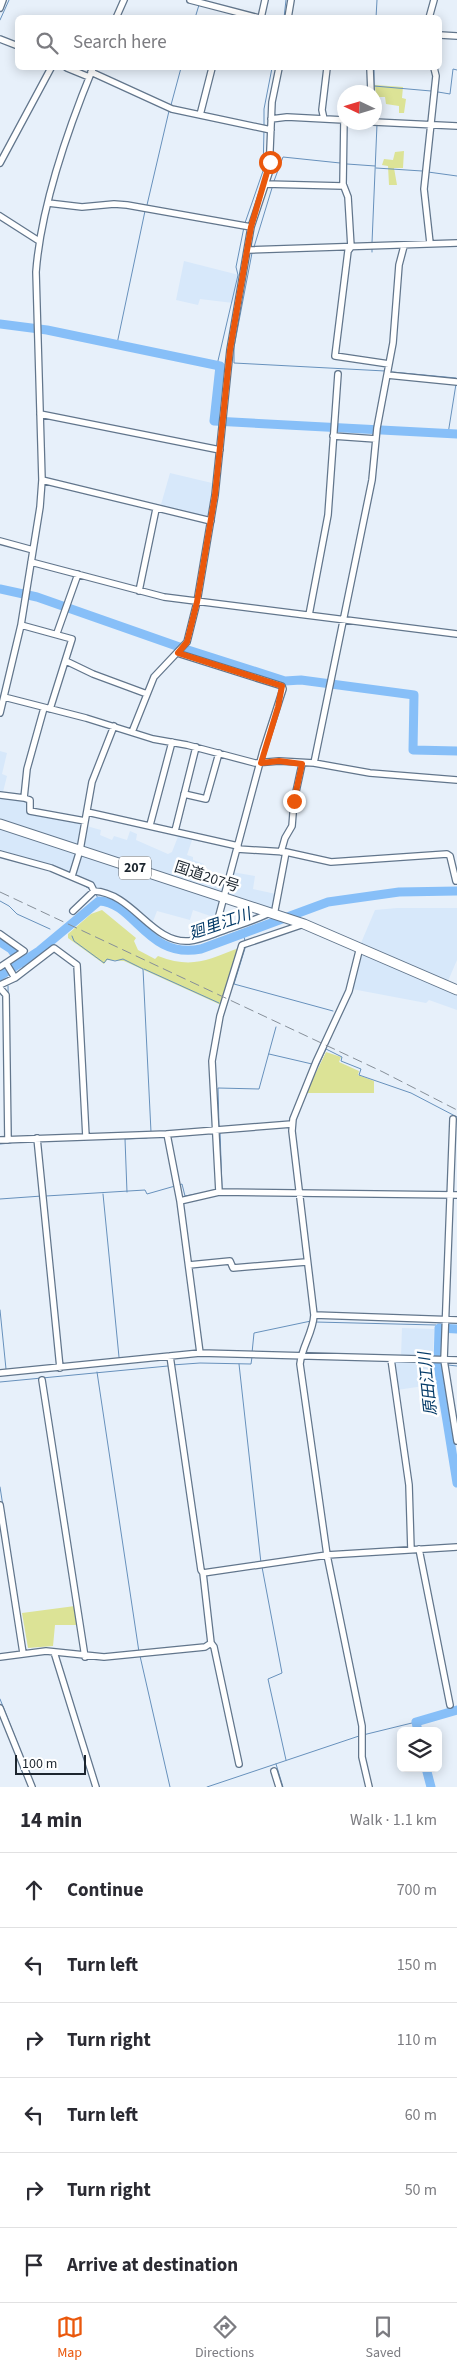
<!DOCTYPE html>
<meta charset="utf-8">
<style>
:root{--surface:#fff;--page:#f2f2f3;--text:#2b2b33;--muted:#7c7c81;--line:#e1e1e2;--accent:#ea580c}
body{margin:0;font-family:"Source Sans 3","Noto Sans JP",sans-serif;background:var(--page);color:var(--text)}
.controls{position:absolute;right:15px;bottom:15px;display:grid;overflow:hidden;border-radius:8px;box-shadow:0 2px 12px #0003}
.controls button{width:45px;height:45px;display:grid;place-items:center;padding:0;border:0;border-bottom:1px solid var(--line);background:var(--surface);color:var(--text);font:25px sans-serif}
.compass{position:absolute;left:337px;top:85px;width:45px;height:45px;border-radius:50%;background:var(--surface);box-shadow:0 2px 12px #0003;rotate:274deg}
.scale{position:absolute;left:15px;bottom:12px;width:71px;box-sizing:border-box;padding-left:5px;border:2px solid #1d262f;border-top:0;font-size:14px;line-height:18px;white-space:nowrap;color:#1d262f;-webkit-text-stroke:4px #fff;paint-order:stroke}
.stop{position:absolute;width:15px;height:15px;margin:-11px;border:4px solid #ea580c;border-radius:50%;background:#fff}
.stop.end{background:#ea580c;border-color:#fff;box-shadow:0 1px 5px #0008}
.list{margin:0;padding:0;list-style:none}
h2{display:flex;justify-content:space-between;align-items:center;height:65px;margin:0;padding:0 20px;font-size:21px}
h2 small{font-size:16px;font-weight:400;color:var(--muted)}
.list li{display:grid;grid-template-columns:32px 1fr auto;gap:15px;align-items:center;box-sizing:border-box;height:75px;padding:0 20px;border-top:1px solid var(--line)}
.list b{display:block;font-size:19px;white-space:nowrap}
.list em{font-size:16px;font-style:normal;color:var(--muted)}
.icon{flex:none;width:28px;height:28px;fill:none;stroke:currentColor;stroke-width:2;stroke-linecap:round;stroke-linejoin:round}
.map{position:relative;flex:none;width:457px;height:1787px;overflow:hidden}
.search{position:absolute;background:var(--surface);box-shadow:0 2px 12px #0003;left:15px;right:15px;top:15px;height:55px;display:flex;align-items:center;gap:12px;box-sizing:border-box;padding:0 18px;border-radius:8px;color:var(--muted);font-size:19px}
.sheet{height:515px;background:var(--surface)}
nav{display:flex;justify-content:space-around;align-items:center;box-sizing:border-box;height:70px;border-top:1px solid var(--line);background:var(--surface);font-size:14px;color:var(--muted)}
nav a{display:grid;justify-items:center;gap:2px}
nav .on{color:var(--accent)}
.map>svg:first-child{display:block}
.built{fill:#d7e8fa}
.green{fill:#dce396}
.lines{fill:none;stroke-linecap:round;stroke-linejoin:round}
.stream{stroke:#6791bc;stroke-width:1}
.river{stroke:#87bff8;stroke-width:9}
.minor-casing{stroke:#62768c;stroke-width:8}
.highway-casing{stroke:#62768c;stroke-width:11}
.minor{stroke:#fff;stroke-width:5.5}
.highway{stroke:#fff;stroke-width:9}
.rail{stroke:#868f99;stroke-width:1;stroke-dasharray:10 5;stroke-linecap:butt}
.route{stroke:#ea580c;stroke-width:6}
.labels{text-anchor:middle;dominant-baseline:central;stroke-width:5;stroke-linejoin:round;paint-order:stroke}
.shield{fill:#fff;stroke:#61676d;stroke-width:1}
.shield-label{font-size:14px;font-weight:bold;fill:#1d262f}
.street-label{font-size:15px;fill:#1d262f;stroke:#fff}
.water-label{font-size:16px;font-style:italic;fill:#053b68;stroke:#fff}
</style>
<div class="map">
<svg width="457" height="1787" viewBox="0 0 457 1787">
<rect width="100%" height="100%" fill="#e7f0fa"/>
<path class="built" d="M184,261L239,275L233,303L200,299L198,305L176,300Z
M170,473L212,483L208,519L160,508Z
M0,751L7,753L2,774L7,776L2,796L29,802V811L84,822L83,825L101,830L100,835L112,840L114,836L127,840L130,831L137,834L136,840L168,854L172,852L179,834L193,837L187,855L193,857V860L204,864L202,875L230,880L232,872L255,876L253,889L276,894L273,909L45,836L0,819Z
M0,827L222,901L216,918L193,910L190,920L157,911L152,924L119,896L90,888L51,869L0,856Z
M397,908H457V960L448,981L361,943L375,910Z
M361,952L457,994V1010L429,1000L426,1003L352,989Z
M402,1328L434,1329L433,1362L437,1384L397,1390L392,1356H401Z"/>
<path class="green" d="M375,85L403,87L402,98L406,99L404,113H399V106L386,104L385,97H376Z
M404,151L403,168H394L397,185H389L388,166L382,165L384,159L393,160L395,152Z
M102,910L136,938L134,941L138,950L155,959L158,956C192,969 207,960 239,948L221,1005L124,961L107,960L104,964L68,938V934L91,914Z
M326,1052L341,1057L339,1062L359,1071L358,1075L374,1081V1093H306Z
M75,1606L78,1625H55L53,1646L28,1648L22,1613Z"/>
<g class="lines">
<path class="stream" d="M195,18L199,5
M284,18L286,0
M376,18L377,0
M0,20L9,0
M374,68V92
M374,86L431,91
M438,92L450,94L453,69L457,70
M374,93L376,119
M171,105L181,68
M264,126V109L272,68
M347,164L375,166
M376,168L422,171
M428,172L457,176
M274,181L283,157L340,163
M147,205L169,111
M245,223L263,171L264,130
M372,243L377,124
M254,247L272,188
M372,249V252
M252,253L234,347V363L385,371
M117,344L145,211
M217,365L238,275L236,267L244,227
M220,366L224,365
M392,372L456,378
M448,434L456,384
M82,884L91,890
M96,894L99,901
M0,901L9,906L17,914L50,929
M243,933L245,941
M72,936L74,941L104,963L107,959L115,961L123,959L143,969L151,1132
M246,945L234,984L333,1011
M144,969L219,1003
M2,975L5,978
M8,986L11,1136
M269,1054L312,1064
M318,1066L326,1049L342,1057L341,1061L361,1069L359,1075L411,1093L457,1117
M219,1127L218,1088L259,1089L276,1027
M220,1131L222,1189
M0,1144L11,1143
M179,1185L182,1184L185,1196L208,1192
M127,1192L125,1139L147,1138
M103,1194L119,1357
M46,1196L145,1190L147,1194L175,1186
M0,1199L42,1196
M0,1310L6,1369
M315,1322L436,1325L439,1328
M252,1353L254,1333L311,1321
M239,1364L261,1563
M172,1365L200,1363L251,1364L252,1357
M448,1365L457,1366
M97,1372L139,1652
M0,1382L168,1366
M0,1487L25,1648
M262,1567L282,1673L268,1679L286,1760
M140,1656L170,1787
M0,1699L35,1787
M363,1735L416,1722
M276,1764L283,1787
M207,1787L359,1736"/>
<path class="river" d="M0,324L47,330L220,366L214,421L457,434
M0,589L37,597L188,650L285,681L301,680L414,695L413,750L457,751
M0,942L11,949L21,963
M0,976L39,951L99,901C135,902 147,960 201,949L328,902L399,892L457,891
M457,1329L439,1328L438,1365L457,1483
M418,1731L416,1722L457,1710
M426,1768L431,1787"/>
<defs>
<path id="minor" d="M190,0L259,18
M0,8L3,0
M116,18L124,0
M261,18L265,0
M288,18L291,0
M429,18L434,0
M440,35L457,36
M0,39L18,46
M67,68L89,77
M370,68L371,92
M91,72L172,109L271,130
M200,115L212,68
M271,119L287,117L344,120
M324,119L322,110L327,68
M344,119L343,184L348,197L351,247L348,251L335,356L389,364
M374,122L457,126
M0,163L51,68
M265,184L343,186
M48,203L82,207L114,204L127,205L251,227
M0,216L39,241
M430,243L424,189L436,76L434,68
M249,250L457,243
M387,375L457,382
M40,414L220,450
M333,436L376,439
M42,480L211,521
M0,541L33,550
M31,562L164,597L457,634
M139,591L156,509
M309,615L328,515L338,374
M21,625L72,639L50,709
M57,633L78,574
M177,653L282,686L283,689L263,751L214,934
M66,661L93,674L147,694
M4,697L86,718L153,739L187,745L255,763L279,761L314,763L370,773L457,780
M0,713L21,625L40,507L42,480L36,272C41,205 68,129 93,68
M132,732L154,677L187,642L197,602L215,495L230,350L251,227L269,173L272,102L279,68
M314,763L372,480L377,428L393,343L399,265L404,246
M184,794L206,799L219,753
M0,795L24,798L27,769L44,708
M24,798L30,800V811L85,821
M87,812L238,846
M150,825L172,742
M175,831L196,747
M237,849L286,852L331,862L447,854L450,856L456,881
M281,852L285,838L292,826L294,801L302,764
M0,854L51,868L91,885L94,891C133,893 152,944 189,941C201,940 213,934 225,930C241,924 260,919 275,910L286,852
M72,876L80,850L92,782L114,726
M73,911L94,891
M0,934L24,951L0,967
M360,947L349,991L316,1062L293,1119L292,1131L314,1315C313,1333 302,1346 300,1364L327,1555L362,1726V1757L369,1787
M6,963L15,978
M0,985L15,978L54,948L77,965L86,1137
M0,988L6,995L8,1140
M453,1119L444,1360L457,1441
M167,1134L180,1201L200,1353
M37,1138L60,1368
M0,1140L167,1134L292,1124
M219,1192L212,1061L220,1016L242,945L304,924
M180,1201L219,1192L457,1195
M189,1265L230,1261L233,1268L306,1262
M314,1315L457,1320
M170,1356L201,1570L203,1573
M391,1359L409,1485L411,1550
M0,1373L200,1353L457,1360
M42,1380L85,1657
M0,1505L23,1653
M419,1549L450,1705
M211,1643L214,1647L239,1764
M54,1652L96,1787
M0,1657L46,1651L104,1657L205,1647L211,1643L203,1573L327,1555L457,1547
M0,1708L32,1787
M274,1771L279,1787"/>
<path id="highway" d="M0,824L304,924L457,990"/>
</defs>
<use href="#minor" class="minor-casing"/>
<use href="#highway" class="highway-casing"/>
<use href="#minor" class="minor"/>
<use href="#highway" class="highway"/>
<path class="rail" d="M0,892L383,1072L457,1110"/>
</g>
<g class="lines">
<path class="route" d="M270,162L251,227L230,350L215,495L197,602L187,642L178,653L282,686L278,707L261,763L279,761L302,764L294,801"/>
</g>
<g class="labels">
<rect class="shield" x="119" y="856.5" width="32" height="23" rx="4"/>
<g class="shield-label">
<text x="135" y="868">207</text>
</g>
<g class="street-label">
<text transform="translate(207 877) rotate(18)">国道207号</text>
</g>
<g class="water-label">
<text transform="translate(220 924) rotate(-19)">廻里江川</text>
<text transform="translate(428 1384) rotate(-96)">原田江川</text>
</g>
</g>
</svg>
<div class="controls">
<button><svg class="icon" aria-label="layers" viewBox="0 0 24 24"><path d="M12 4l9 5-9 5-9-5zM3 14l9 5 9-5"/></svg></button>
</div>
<svg class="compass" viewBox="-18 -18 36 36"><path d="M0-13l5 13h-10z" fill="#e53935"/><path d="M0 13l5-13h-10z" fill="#7c7c81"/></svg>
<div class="scale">100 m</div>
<div class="stop" style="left:270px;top:162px"></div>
<div class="stop end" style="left:294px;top:801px"></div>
<div class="search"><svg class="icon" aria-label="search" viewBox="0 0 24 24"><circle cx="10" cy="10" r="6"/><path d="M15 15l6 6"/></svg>Search here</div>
</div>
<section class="sheet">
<h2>14 min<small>Walk · 1.1 km</small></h2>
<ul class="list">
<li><svg class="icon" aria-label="ahead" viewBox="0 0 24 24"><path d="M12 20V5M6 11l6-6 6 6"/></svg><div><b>Continue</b></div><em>700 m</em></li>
<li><svg class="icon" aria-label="left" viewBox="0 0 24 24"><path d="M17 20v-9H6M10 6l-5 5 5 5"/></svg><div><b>Turn left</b></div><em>150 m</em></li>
<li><svg class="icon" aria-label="right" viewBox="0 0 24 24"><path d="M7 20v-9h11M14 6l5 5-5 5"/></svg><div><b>Turn right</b></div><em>110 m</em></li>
<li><svg class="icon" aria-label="left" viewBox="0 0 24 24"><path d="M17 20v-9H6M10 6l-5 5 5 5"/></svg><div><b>Turn left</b></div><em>60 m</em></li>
<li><svg class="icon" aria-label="right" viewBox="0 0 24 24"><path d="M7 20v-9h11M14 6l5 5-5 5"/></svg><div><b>Turn right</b></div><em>50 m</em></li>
<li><svg class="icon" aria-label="arrive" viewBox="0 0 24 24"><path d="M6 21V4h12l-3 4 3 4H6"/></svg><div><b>Arrive at destination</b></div></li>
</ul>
</section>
<nav>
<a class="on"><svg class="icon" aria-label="map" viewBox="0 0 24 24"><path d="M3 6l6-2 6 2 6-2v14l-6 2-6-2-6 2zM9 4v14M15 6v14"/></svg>Map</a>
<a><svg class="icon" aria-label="directions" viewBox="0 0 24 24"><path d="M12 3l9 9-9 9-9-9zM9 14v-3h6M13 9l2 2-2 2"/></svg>Directions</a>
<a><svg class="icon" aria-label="saved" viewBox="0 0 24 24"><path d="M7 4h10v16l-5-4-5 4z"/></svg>Saved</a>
</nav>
